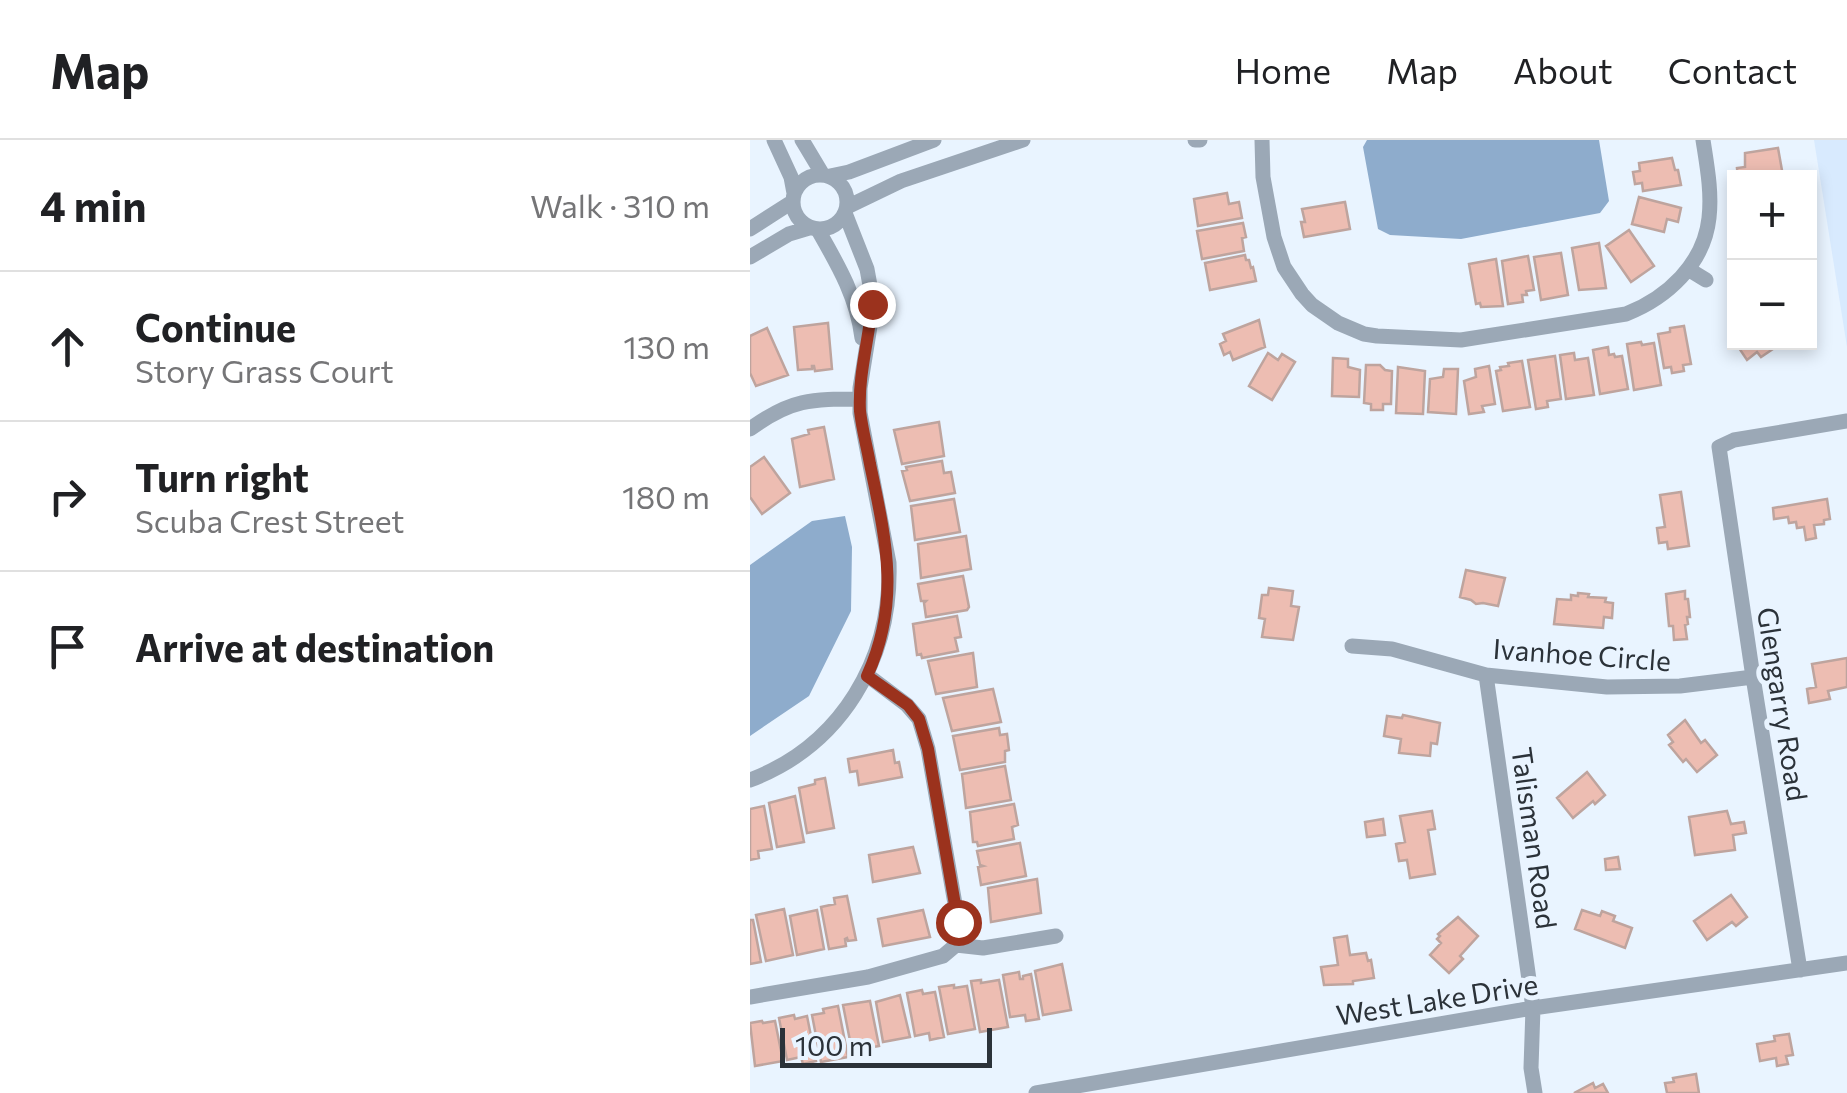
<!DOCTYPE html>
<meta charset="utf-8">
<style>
:root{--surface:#fff;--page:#f2f2f2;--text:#202124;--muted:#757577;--line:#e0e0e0}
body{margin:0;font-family:Commissioner,sans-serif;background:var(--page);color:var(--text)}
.controls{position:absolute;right:30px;top:30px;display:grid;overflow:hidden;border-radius:0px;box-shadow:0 5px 15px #0003}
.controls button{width:90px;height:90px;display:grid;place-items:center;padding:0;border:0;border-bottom:2px solid var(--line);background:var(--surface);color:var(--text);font:50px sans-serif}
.scale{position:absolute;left:30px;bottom:25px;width:212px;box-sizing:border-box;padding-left:10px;border:5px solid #2b3239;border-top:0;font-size:28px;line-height:35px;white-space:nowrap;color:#2b3239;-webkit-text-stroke:8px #e9f4ff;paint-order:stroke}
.stop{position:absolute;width:30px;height:30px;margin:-22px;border:8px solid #9b321d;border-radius:50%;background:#fff}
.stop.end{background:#9b321d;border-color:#fff;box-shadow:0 2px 10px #0008}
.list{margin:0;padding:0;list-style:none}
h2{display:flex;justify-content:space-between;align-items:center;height:130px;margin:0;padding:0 40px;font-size:42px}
h2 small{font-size:32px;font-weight:400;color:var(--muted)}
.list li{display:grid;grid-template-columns:65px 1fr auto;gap:30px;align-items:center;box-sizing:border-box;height:150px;padding:0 40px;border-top:2px solid var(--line)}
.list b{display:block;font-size:38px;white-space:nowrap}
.list p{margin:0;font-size:32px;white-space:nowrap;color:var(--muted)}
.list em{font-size:32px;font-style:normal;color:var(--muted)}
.icon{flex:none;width:55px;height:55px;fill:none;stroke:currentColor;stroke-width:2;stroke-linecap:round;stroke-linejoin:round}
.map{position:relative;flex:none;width:1097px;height:953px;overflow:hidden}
header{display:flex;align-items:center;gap:60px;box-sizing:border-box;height:140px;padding:0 50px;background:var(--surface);border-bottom:2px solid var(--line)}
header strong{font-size:48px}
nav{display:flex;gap:55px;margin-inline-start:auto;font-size:35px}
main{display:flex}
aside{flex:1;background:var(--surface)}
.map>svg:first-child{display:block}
.built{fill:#d8eafe}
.water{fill:#8eaccc}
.building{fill:#edbdb2;stroke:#bea49e;stroke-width:2.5}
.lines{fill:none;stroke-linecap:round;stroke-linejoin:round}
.minor{stroke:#9ba8b6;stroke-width:15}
.route{stroke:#9b321d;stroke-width:12}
.labels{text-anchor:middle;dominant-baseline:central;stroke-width:10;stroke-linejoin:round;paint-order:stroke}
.street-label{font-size:28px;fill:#2b3239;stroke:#e9f4ff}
</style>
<header>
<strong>Map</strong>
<nav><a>Home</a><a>Map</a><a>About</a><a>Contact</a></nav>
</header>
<main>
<aside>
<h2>4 min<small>Walk · 310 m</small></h2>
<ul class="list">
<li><svg class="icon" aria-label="ahead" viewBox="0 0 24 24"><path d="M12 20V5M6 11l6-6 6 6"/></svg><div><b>Continue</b><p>Story Grass Court</p></div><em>130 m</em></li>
<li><svg class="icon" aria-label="right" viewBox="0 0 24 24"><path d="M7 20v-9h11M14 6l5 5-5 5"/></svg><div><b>Turn right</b><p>Scuba Crest Street</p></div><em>180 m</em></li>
<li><svg class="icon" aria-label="arrive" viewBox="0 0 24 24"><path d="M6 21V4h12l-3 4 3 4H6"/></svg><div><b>Arrive at destination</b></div></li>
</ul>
</aside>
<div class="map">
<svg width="1097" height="953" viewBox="0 0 1097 953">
<rect width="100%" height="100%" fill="#e9f4ff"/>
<path class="built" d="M1064,0H1097V207Z"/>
<path class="water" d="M617,0H849L859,61L850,73L711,99L640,95L628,89L613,7Z
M95,376L102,407L101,471L59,556L0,596V425L62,381Z"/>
<path class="building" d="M1028,8L1033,36L988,38L987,28L995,27V13Z
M922,18L925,30H928L931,45L893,51L892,43L885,44L883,32L890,31L889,23Z
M477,53L479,64L489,62L492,78L448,86L444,59Z
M889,57L931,68L928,82L917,79L914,92L882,84Z
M595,62L600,89L554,97L551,82H555L552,69Z
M493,83L496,97L492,98L494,111L452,119L447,91Z
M879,90L904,126L881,142L856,106Z
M849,103L856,148L829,150L822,108Z
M811,113L818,155L791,160L784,117Z
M495,115L496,120H499L501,128L503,127L506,141L460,150L455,123Z
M778,116L784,150L776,151L777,155H772L773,162L758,164L752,121Z
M746,119L753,166L731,167L730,163L726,164L719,124Z
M509,180L515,207L483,220L480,212L474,215L470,204L476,201L473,194Z
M78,183L82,229L65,231L64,226H62V229L48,230L44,187Z
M934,186L941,224L933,225L934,231L922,233L921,227L914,228L908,194L920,192V188Z
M17,188L38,235L6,246L0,233V196Z
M891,202L892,205L904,203L911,245L884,250L877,204Z
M985,202H1018L1023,209L1011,217L1007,212L997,220Z
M858,207L859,215L864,214L865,217L872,216L878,249L850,254L843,210Z
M518,213L528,220L532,214L545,222L522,260L499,246Z
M824,213L825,220L838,218L844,255L816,259L810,215Z
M805,216L811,259L797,261L798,267L786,269L778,220Z
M583,218L598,219V227L610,230L609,257L582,256Z
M772,221L780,267L753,271L746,231L751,230L750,227L759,226L758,223Z
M616,225H630L635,230L642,231L641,264H633V270H621V264L614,263Z
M739,226L745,264L732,266L734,272L719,274L714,241L726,237L725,229Z
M648,227L675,231L673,274L646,273Z
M694,229H708L706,274L678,272L680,239L693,237Z
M189,282L194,316L152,324L144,290Z
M74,287L84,339L50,347L42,299L59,294L58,290Z
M14,317L40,353L12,374L0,357V327Z
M192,321L194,333L201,332L205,353L160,361L152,331L157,330L156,327Z
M931,352L939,406L918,409L917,402L909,403L907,388L915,387L910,355Z
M204,359L210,392L165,400L161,366Z
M1077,359L1080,379L1074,380V384L1064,385L1066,398L1056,400L1054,387L1047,388L1046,382L1039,383L1038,377L1024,379L1023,368Z
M216,396L221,429L171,438L168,404Z
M716,430L755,438L748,466L733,463L726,464L721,460L710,457Z
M213,436L219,467L217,470L176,477L174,463L176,461H171L168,444Z
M519,448L543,451L541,466L549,467L543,500L512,497L515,479L509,478L512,455H518Z
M935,451V459H938L940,477H937L938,484L935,485L937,499L924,500L923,486H919L916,454Z
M828,453L839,454L838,457L856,458L855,462L863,463L862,478L854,477L853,488L804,484L807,459L821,460V455L828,456Z
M207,476L211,497L205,498L208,511L172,518L171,514L167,515L163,484Z
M223,513L227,547L186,554L178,521Z
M1097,518V547L1078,551L1080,559L1059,563L1057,549L1066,547L1062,524Z
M243,549L251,582L202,591L193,558Z
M653,575L690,583L687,604L681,603L680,616L649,613L651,599L634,596L637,576L652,578Z
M935,580L951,603L955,600L967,615L947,632L936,619L933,622L919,605L923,602L918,595Z
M249,588L250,595L257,594L259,610L255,611V622L210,630L203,596Z
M143,610L145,623L149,622L152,637L109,645L107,631L100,632L98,619Z
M255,626L261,660L216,668L212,634Z
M837,632L855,655L845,664L843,661L823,678L807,658Z
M75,638L84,688L57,693L49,648L65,644V640Z
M45,656L54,702L27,707L19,663Z
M264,664L268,685L262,687L264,699L228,706L227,702H223L220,672Z
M14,666L22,709L8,711L9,718L0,720V669Z
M682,671L685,689L678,690L685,734L660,738L657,720L649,721L646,704L655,702L650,676Z
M977,671L981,684L994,682L996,693L983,695L985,710L945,715L939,677Z
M633,679L635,695L617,697L615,682Z
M270,703L276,736L231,745L228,727L233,726L230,725L227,711Z
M163,707L170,733L123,742L119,715Z
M868,717L870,729L856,730L855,719Z
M287,739L291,773L241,782L238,748Z
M981,755L997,777L986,786L982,782L957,800L944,781Z
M97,756L106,800L98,801L97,798L95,799L96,806L79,809L71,767L85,764L84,758Z
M34,769L43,815L16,821L6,775Z
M67,770L74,809L47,815L40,776Z
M173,770L180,797L133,806L128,779Z
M832,770L850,776L852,771L865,776L863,781L882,788L875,808L825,789Z
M708,777L728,796L710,816L713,819L699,833L680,815L691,803L687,799L690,796L688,794Z
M0,780H3L11,822L0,824Z
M597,796L600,815L616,813L618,821L621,820L624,838L603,841V844L574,845L571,827L588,825L584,798Z
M312,824L321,870L293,875L285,831Z
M269,832L270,839H273V836L281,834L289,879L276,881L275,875L260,877L253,835Z
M231,840V843L249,840L258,887L230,892L221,841Z
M204,845V848L217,846L225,889L198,894L189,847Z
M172,850L173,854L185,852L194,897L180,900L179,893L165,896L157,853Z
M150,855L160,897L133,902L126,862Z
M120,861L129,906L102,911L93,865Z
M88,866L98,917L71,922L62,875L74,873L73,869Z
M44,875L45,879L57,876L66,921L53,924L51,917L37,920L29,878Z
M12,881L13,883L25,881L33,921L5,926L0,883Z
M1039,894L1043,915L1036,916L1038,924L1027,926L1026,918L1010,921L1007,904L1025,901L1024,896Z
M946,934L949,953H917L915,943L924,942L923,938Z
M843,943L845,948L853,944L858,953H824Z"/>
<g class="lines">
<path class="minor" d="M24,0L41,37L44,53
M52,0L73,35
M445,0H450
M512,0L513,37L524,97L534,127L552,154L562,165L588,183L614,194L627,196L711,200L876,174C917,158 954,124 959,78C962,52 957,26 953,0
M43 62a27 27 0 1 1 54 0a27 27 0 1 1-54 0Z
M80,36L99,32L184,0
M97,67L151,41L273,0
M0,89L42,62
M68,90C88,125 107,157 112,198
M0,117L39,94L59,88
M938,129L956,140
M0,289C41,259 61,259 110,259
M602,506L642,509L736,535L857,547L930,546L1003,537
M117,535L157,565L169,579L178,609L208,781V800L206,805
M736,535L783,868L781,928L785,953
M0,640C92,605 142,519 139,423L110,273V248L121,180V151L117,129L95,73
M206,805L233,808L306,796
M1050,830L1003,537L969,307L984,300L1097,281
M0,857L118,837L193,816L206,805
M286,953L783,868L1097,823"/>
</g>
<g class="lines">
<path class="route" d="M122,164C119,200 108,235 110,271C112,289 117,307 120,324C136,400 151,462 117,536L158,565L169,579L178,609L208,782"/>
</g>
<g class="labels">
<g class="street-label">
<text transform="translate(832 514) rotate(4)">Ivanhoe Circle</text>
<text transform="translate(1033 564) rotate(81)">Glengarry Road</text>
<text transform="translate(785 698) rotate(82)">Talisman Road</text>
<text transform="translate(687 859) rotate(-9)">West Lake Drive</text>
</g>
</g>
</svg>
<div class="controls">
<button>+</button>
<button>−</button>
</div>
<div class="scale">100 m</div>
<div class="stop" style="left:208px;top:782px"></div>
<div class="stop end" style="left:122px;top:164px"></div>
</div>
</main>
